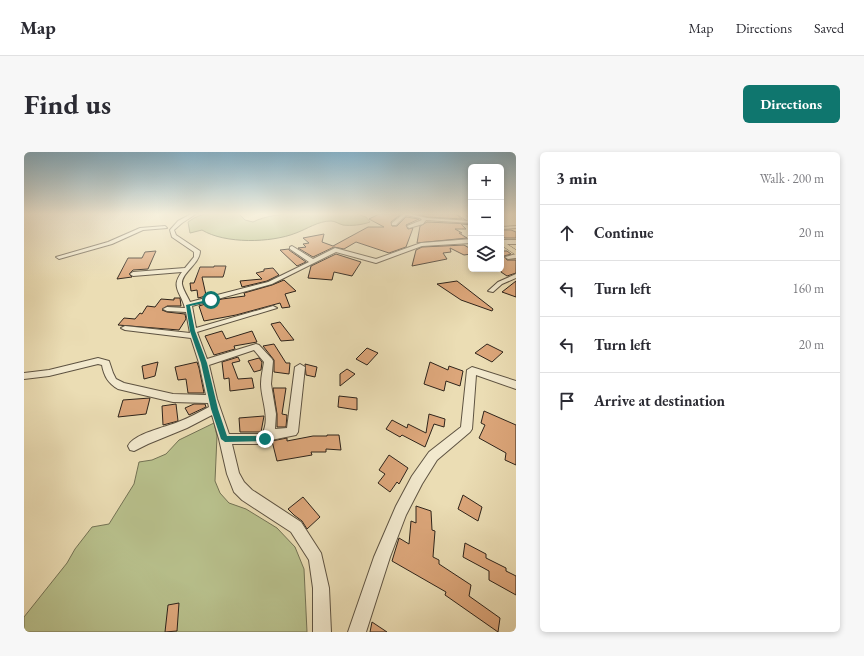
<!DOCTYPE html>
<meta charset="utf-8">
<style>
:root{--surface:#fff;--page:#f7f7f7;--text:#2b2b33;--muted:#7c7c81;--line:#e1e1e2;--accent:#0f766e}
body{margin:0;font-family:"EB Garamond",serif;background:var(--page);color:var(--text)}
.controls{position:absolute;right:12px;top:12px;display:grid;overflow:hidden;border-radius:6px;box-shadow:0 2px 6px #0003}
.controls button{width:36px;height:36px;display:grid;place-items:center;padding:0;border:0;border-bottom:1px solid var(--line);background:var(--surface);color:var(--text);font:20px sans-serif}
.stop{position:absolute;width:12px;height:12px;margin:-9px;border:3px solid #0f766e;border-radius:50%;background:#fff}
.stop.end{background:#0f766e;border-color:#fff;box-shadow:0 1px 4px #0008}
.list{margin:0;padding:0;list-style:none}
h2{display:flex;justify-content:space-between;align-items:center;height:52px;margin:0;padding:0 16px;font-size:17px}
h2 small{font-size:13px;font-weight:400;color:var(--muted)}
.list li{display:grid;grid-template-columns:26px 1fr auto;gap:12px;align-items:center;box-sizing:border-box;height:56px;padding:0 16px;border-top:1px solid var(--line)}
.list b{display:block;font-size:15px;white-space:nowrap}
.list em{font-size:13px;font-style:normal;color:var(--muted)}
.icon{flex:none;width:22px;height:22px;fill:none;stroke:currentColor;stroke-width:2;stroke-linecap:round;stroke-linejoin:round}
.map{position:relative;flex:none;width:492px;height:480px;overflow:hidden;border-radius:6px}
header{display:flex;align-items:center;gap:24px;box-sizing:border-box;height:56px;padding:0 20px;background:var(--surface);border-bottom:1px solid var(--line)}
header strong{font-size:19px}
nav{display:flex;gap:22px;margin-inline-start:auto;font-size:14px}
.intro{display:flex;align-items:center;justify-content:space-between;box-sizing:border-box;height:96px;padding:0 24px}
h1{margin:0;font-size:28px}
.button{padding:10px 18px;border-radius:6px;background:var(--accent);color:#fff;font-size:14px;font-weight:700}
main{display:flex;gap:24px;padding:0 24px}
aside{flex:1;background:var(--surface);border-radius:6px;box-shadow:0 2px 6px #0003}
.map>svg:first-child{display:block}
.green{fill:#b8c08c;stroke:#737254}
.building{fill:#dca67a;stroke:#2e241b}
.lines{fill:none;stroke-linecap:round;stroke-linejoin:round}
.minor-casing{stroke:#5d5241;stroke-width:2}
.major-casing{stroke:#2e241b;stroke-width:1}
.minor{fill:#f2e9ce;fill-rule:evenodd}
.major{fill:#ebddb4;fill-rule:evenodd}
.route{fill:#0f766e}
</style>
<header>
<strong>Map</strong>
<nav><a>Map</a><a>Directions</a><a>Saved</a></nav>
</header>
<div class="intro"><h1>Find us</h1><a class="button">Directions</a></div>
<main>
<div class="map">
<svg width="492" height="480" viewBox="0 0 492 480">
<rect width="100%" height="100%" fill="#ebddb4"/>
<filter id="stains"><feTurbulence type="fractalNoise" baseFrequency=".005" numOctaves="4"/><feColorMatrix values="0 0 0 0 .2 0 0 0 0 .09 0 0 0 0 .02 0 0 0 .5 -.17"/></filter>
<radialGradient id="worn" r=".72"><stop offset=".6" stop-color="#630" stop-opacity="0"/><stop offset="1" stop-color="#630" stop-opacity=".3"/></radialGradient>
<path class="green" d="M180,62H215L221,68L229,70C254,57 304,62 333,62L342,65L346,70C338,73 327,74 319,73C315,72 311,69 307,69C294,69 283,77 272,81C247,91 201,92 178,78L166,81L164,70L170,66Z
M190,271L193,284L191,329L196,341L205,351L222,357L253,376L271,395L280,417L283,480H0V465L43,411L51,397L68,375L85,372L110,332L115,310L128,308L142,302L155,288Z"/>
<path class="building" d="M355,62H377L367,70L368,74H373L382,65L395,67L382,73L384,77L389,76L382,95L365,101L332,90L320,97L310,95L289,105L274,96L282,95L279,92L285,91L279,86L300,82L298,90L309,94L344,75H360L345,67Z
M393,62H432L438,67L403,65Z
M403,70L447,72V73L437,72L442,77H431L438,81H435L443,86L393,91L396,74Z
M477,78H487L492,80V86H481L477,84Z
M440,93L447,97V102L440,103L426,96L427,100L419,101L423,107L388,114L392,98L398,95Z
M265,97V98L282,110L273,114L256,98Z
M132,99L124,117L109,118L105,122L108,125L93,127L104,106H118L121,100Z
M477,99H483L487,102L480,104L483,108H492V121L483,124L477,120Z
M312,102L337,110L328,124L310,120L308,128L284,126L287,114Z
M190,114H202L200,122L199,125H178L182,143H186L174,146L173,138L167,139L166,131H170L176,115H190Z
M249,116L255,123L243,129L218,135L216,129L238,127L232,121L240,119V117Z
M260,128L272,139L261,142L266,155L258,156L256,151L212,163L180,169L175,154L198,147L221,144L220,141L248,133Z
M433,129L469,157L468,159L437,148L413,132Z
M492,129V145L478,140Z
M150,146H156L157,154H143L138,158L143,160L161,162L162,167L155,178L94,173L100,166L111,167L116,161L118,162L123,154L131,155L137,147L150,148Z
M256,170L270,188L257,189L247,172Z
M198,179L202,187L228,179L233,190L210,194L211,197L190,203L181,184Z
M250,192L262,211H266L265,222L250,220V208L239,194Z
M463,192L479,200L468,210L451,201Z
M343,196L354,201L343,213L332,207Z
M214,205L216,209L208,211L214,227L228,226L230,236L206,239L205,226L200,227L198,210Z
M235,206L238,210L237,218L230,220L224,209Z
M134,210L131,224L120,227L118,214Z
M173,210L175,216L180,241H164L162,227L154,228L151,215Z
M406,210L424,218L425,214L439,219L436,234L422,229L420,239L400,232Z
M281,212L293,215L291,225L282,223Z
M323,217L331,222L316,234V222Z
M249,236H262L258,262L263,263L262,275H253V262Z
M315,244L333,246V258L314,255Z
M126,246L122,262L94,265L99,248Z
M152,252L154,269L139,273L138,254Z
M170,252H181L182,255L165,263L161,256Z
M460,259L492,273V313L481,308L482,301L455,286L461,273L457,271Z
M405,262L421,267L420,275L410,272L401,295L378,283L376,285L362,277L368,268L383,276L384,272L402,281Z
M240,264L237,280H216L215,266Z
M303,283H315L317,298L302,297V300H287L288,303L253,309L248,289L263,286V289L289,284H303Z
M365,303L384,316L375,332L373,330L366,340L354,331L361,322L355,318Z
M439,343L458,355L454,369L434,357Z
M279,345L296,365L283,377L278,369L270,363L264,357Z
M392,354L407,359L408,378L411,379L409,405L415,408V412L447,433L445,444L476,466L474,480L421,443L422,440L368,409L375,386L385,392L387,369L392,371Z
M441,391L462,402V406L482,416V419L492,424V443L465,428V419L439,405Z
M155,451L153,479L141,480L144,453Z
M348,470L363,480H346Z"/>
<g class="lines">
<defs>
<path id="minor" d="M167,62H172L158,71L150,78L152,83L176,99C176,112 157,121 158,132C159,138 164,145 166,150L244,130L285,110L266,97V95L268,94L289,107L311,96L352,107L397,91L447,87V91L398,94L352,111L312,100L248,132L168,154L172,176L249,154L253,156L173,180L183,207L232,192L235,193L248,207L249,209L247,232L252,262L251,277L263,276L271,215L276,212L281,215L274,280L272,283L247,288L245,291L241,292H208L215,321L220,330L228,338L277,370L297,401L305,436L307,480H289V436L285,408L267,380L218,348L210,340L203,322L195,287L188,263L163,276L124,292L110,299L106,298L104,294C109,282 142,275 154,270C165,266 175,260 185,255L184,251L149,250L94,237C84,231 80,224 78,213L74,212L25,224L0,227V221L25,218L74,206L85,209L89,221L92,227L100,231L149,242L182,243L175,211L167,186L101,178L97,176L101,174L166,181L162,160L143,159L139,157L143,155L161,156C157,140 146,135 158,120L109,124L106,122L109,120L161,116L170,105V100L148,85L146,78L154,69ZM230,198L240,210C239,217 237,224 237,232C237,247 247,267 238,282H205L193,247L185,213Z
M379,62H387L403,66L447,69V71L402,68L399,72L385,76L383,74L398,68L396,66L382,63L372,73H368V71Z
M141,74L143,76L119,78L88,92L35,107L32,105L84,90L116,76Z
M492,74V76L477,77V75Z
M477,88H492V92H477Z
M492,102V106L484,107L481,105Z
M492,122V126L478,132L469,140L464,139L474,130Z
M448,215L492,229V237L452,223L448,277L446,280L413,308L398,332L382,363L366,405L342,480H324L350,405L372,354L388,324L405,300L437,275L443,218Z"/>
<path id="major" d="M433,62H440L447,67V71Z
M477,88L492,98V103L477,93Z"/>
</defs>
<use href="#minor" class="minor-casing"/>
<use href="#major" class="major-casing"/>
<use href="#minor" class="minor"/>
<use href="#major" class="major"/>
</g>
<linearGradient id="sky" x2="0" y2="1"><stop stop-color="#88b7d0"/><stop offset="0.48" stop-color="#f6f0dd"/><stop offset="1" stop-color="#f6f0dd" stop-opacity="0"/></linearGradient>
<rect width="492" height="129" fill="url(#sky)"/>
<path class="route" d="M187,147L189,149L166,154L171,179L183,211L194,257L203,284H241L244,285V289L201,290L197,287L187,257L177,211L166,179L162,153Z"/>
<rect width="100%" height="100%" filter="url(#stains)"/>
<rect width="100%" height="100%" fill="url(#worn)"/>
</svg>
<div class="controls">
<button>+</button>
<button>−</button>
<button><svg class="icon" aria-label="layers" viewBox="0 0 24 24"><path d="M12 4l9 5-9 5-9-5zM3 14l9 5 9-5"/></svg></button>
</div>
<div class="stop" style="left:187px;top:148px"></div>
<div class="stop end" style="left:241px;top:287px"></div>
</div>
<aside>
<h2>3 min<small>Walk · 200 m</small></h2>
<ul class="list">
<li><svg class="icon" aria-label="ahead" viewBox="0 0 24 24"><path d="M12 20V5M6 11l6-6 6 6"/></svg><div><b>Continue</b></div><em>20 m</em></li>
<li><svg class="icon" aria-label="left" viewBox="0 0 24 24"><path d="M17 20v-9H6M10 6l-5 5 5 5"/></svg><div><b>Turn left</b></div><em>160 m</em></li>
<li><svg class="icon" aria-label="left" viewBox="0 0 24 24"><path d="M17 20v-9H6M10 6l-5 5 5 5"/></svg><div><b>Turn left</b></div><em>20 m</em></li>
<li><svg class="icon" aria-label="arrive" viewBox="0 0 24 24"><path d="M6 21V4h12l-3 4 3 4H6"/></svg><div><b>Arrive at destination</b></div></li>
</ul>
</aside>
</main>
